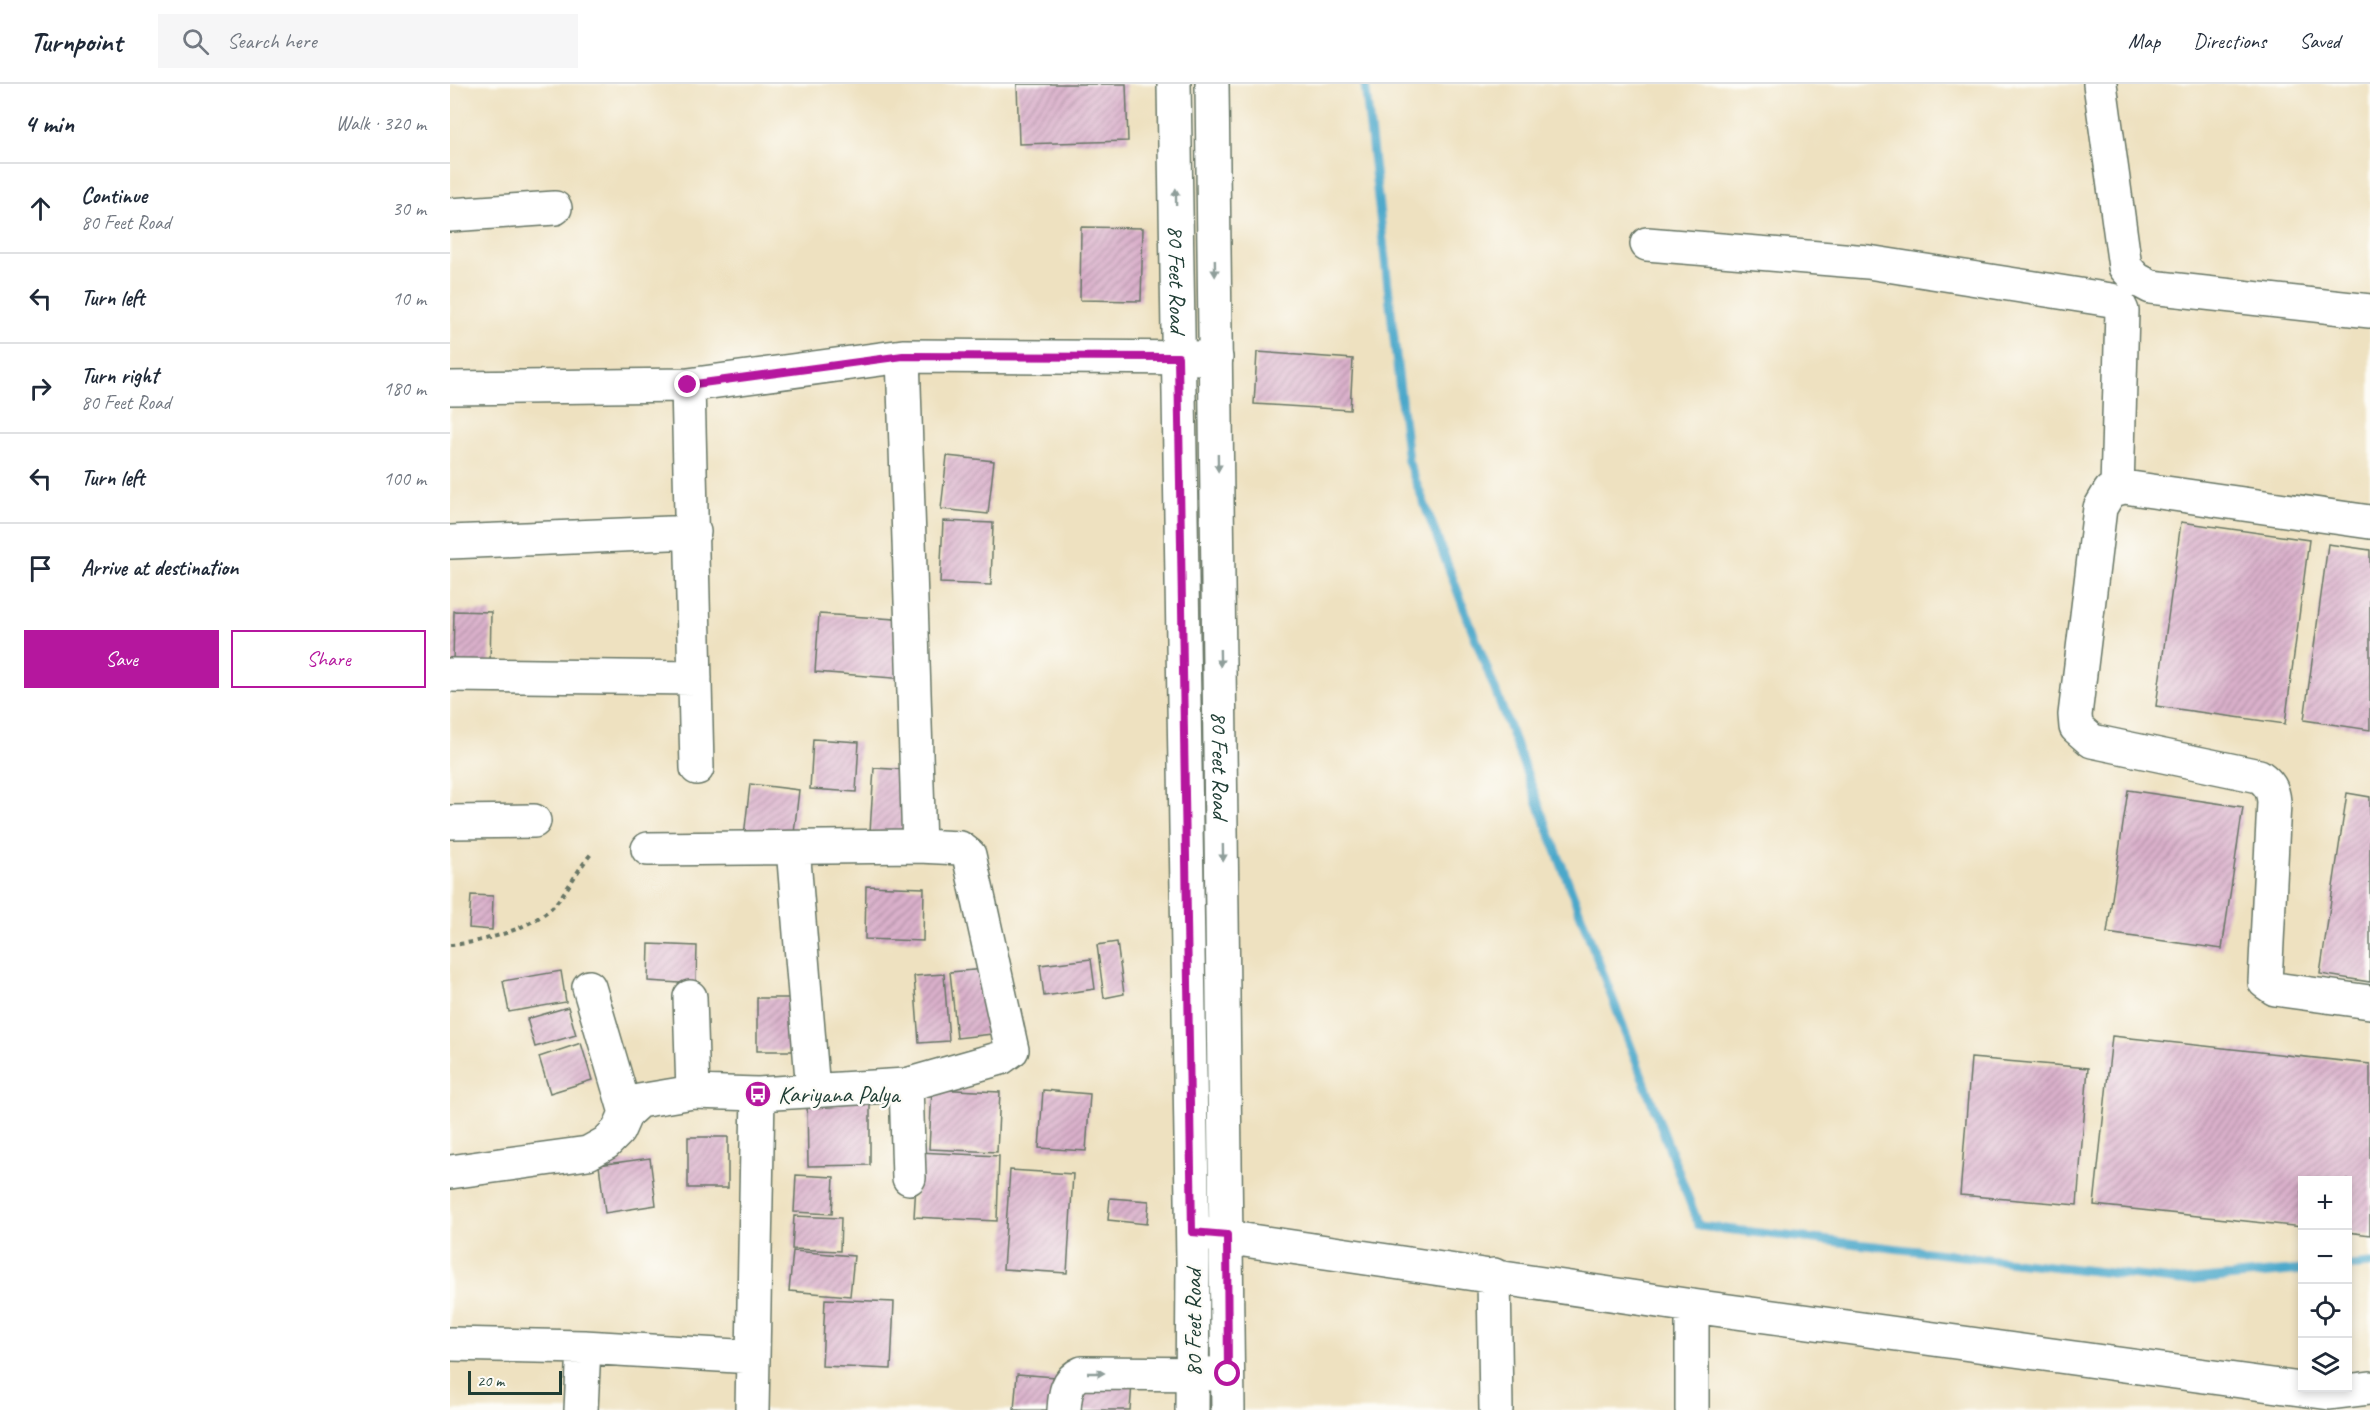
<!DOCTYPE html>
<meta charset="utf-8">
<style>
:root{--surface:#fff;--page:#f6f6f7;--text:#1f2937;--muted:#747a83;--line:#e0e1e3;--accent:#b5179e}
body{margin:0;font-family:Caveat,sans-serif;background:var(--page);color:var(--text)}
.controls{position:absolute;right:18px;bottom:18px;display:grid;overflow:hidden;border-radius:0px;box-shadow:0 3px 9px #0003}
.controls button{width:54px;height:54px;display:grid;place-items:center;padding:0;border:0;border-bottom:2px solid var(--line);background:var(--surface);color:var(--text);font:30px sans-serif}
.scale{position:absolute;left:18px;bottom:15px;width:94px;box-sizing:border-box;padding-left:6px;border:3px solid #1f3d34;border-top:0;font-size:16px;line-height:21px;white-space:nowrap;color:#1f3d34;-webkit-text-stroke:4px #fdfcf7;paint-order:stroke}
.stop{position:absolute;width:18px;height:18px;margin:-14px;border:4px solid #b5179e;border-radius:50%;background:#fff}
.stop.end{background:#b5179e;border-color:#fff;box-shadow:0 2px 6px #0008}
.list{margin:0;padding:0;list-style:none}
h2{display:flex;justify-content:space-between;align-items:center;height:78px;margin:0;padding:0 24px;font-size:26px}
h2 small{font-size:20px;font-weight:400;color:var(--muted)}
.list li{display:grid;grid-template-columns:39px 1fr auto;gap:18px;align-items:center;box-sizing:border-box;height:90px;padding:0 24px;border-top:2px solid var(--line)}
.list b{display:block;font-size:22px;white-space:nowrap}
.list p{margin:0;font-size:20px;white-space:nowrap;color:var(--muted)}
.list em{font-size:20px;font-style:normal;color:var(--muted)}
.actions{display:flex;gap:12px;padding:18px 24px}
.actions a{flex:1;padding:14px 0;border:2px solid var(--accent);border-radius:0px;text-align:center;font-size:21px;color:var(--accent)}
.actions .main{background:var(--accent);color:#fff}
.icon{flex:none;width:33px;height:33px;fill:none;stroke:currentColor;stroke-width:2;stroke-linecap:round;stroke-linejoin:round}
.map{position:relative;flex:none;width:1920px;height:1326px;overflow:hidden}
header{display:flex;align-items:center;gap:36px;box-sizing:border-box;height:84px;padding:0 30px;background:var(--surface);border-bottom:2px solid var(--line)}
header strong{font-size:28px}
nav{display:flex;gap:33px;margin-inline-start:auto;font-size:21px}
.search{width:420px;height:54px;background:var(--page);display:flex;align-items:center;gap:15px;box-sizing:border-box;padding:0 21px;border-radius:0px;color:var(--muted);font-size:22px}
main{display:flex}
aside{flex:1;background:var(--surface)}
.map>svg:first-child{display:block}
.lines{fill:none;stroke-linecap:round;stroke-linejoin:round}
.stream{stroke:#4ba8ca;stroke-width:9}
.building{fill:url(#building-hatch)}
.minor-casing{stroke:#677665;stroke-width:36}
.major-casing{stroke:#677665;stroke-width:36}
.path{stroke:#677665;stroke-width:4;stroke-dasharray:4.5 4.5;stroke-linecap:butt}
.minor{stroke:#fff;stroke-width:33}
.major{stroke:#fff;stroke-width:33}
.oneway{fill:#8f9e9a}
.route{stroke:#b5179e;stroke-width:8}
.labels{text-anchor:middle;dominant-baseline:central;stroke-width:5;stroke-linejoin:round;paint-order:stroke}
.street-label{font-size:24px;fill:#1f3d34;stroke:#fdfcf7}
.poi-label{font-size:24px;fill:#1f3d34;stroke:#fdfcf7;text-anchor:start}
</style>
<header>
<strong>Turnpoint</strong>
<div class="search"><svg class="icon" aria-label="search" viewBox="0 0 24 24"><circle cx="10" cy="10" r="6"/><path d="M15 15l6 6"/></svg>Search here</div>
<nav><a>Map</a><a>Directions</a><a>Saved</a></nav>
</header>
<main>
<aside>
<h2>4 min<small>Walk · 320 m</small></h2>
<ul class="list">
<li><svg class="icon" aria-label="ahead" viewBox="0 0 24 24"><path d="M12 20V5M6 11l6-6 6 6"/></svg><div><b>Continue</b><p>80 Feet Road</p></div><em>30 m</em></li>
<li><svg class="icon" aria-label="left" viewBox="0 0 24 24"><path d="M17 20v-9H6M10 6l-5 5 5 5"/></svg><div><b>Turn left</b></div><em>10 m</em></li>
<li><svg class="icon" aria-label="right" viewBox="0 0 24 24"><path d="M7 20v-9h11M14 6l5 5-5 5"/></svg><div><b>Turn right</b><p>80 Feet Road</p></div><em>180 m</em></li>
<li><svg class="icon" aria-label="left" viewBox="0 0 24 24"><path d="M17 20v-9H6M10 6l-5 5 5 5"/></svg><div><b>Turn left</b></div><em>100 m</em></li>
<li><svg class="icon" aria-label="arrive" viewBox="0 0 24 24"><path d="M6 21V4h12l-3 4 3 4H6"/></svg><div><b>Arrive at destination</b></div></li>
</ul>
<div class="actions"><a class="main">Save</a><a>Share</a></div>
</aside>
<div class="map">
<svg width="1920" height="1326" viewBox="0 0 1920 1326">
<defs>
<pattern id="building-hatch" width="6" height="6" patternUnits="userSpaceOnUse" patternTransform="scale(1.5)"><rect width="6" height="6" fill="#dab0cb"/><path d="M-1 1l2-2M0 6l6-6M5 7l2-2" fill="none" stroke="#b090a6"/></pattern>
</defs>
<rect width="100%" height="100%" fill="#fdfcf7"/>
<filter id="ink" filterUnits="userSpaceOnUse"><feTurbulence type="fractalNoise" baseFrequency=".0167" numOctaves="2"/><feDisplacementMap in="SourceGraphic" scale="12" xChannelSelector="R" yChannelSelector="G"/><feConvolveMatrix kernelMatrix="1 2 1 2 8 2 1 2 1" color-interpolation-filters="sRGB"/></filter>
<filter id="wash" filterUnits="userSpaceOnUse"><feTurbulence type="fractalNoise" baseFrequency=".008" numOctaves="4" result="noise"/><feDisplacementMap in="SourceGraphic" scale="24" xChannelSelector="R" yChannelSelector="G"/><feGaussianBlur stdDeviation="1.35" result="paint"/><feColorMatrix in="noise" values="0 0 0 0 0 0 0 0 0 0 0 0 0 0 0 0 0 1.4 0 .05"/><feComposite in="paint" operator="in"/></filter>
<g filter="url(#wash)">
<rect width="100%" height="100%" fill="#eee1c0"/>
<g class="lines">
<path class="stream" d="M915,0L958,377L1249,1142L1731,1197L1852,1186
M1898,1182L1920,1180"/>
</g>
<g id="blocks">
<path class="building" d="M567,0H676L678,57L569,60Z
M631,143L693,144L691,217L630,216Z
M807,268L903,275L900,326L804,320Z
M497,372L544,377L538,430L491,425Z
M493,437L543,439L541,501L490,499Z
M1731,438L1859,456L1835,640L1706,622Z
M1878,460L1920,466V646L1854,636Z
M4,527L41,528L40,582L3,581Z
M369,530L460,536L456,595L365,588Z
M363,655L409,658L406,708L360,705Z
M424,684L458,686L453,750L420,748Z
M300,700L349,706L343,758L294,752Z
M1678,706L1793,723L1772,865L1657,849Z
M1897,709L1920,713V898L1870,890Z
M416,802L474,804L473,857L415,855Z
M21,811L43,812L42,846L19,844Z
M667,858L674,910L654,914L647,861Z
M199,860L247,862L246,900L198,897Z
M641,875L645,905L594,912L590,881Z
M536,885L542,950L507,954L500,888Z
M111,887L116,918L59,928L53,897Z
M494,890L499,957L469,959L464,892Z
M307,914H345V967H307Z
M118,923L126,951L85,963L77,935Z
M1662,952L1920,980V1151L1898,1148V1096H1852V1143L1644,1121Z
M131,959L142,996L100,1009L89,973Z
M1521,974L1638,984L1627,1121L1510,1111Z
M482,1005L550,1008L547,1068L479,1065Z
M593,1006L640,1010L636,1067L589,1064Z
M357,1013H420V1081L358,1082Z
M238,1053H278V1104H238Z
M468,1068L549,1072L547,1137L464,1133Z
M200,1074L206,1121L155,1129L149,1081Z
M560,1086L623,1090L617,1189L553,1185Z
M346,1091L384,1093L382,1130L344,1128Z
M660,1114L699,1117L697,1140L658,1136Z
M344,1132L391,1134L390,1167L342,1165Z
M343,1167L404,1172L400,1212L339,1207Z
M375,1215L444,1218L441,1285L372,1282Z
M567,1290L682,1299L680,1326H564Z"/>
</g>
</g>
<g filter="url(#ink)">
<use href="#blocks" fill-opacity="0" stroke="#677665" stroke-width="1.5"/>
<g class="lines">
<defs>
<path id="minor" d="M1650,0L1675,183L1686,195L1701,203L1920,227
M0,131L105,124
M1197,160L1418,178L1661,216L1669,221L1672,227L1667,404
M238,301L247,684
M0,304L238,301L453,272L766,274
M1920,438L1674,403L1660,407L1650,424L1625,631L1626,643L1642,657L1809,692C1819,699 1823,705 1824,718L1815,898L1825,905L1920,918
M0,458L244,448
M0,591L245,594
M0,738L84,737
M343,764L363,1007
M198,765L469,762
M139,903L176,1029
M240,913L243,1008
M456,1001L459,1094
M0,1088L138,1069L156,1059L168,1047L176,1029L189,1017L243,1008L308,1010L456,1001L551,974L562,966L519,771L510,764L469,762L453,272
M747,1149L1242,1222L1880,1309L1920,1304
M1044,1191L1046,1326
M0,1260L134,1263L303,1273
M131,1326L134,1263
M302,1326L308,1010
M614,1326C615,1311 616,1296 632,1289L772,1290
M1242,1326V1222"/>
<g id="major">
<path id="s1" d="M724,0L743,1177L742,1326"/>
<path id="s2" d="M762,0L778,1326"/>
</g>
</defs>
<use href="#minor" class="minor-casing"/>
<use href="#major" class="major-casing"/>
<path class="path" d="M0,861C31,859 85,844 106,819C119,804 128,785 141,770"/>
<use href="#minor" class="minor"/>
<use href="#major" class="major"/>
</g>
<defs><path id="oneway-solid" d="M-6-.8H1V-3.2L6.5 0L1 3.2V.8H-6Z" transform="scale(1.5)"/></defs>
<g class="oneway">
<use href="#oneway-solid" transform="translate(726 113) rotate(-91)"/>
<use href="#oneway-solid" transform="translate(765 184) rotate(89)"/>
<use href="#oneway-solid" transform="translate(768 379) rotate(89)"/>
<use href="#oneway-solid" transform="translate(770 574) rotate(89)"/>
<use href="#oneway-solid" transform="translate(773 769) rotate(89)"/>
<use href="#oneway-solid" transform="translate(646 1289)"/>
</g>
</g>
<g class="lines" filter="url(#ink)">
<path class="route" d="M238,301L453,272L728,273L742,1148L777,1151L778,1290"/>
</g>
<defs>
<symbol id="bus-disc" viewBox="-11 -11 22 22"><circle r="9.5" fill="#b5179e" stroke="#fdfcf7"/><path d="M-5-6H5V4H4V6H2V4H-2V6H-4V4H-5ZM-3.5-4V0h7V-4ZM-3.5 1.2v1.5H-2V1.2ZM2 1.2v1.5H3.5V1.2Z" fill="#fff"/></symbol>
</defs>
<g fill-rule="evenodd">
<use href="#bus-disc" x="293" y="995" width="30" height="30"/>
</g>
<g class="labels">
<g class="street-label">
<text stroke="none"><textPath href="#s1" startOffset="195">80 Feet Road</textPath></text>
<text stroke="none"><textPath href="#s2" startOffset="681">80 Feet Road</textPath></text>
<text transform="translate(743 1239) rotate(-90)">80 Feet Road</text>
</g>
<g class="poi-label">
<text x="328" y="1010">Kariyana Palya</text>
</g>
</g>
</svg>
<div class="controls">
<button>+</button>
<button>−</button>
<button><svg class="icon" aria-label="locate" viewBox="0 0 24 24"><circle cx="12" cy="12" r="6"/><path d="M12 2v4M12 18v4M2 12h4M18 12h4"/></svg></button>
<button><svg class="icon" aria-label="layers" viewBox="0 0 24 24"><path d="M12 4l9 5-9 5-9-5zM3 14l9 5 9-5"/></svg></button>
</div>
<div class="scale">20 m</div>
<div class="stop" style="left:778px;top:1290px"></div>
<div class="stop end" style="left:238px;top:301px"></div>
</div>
</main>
